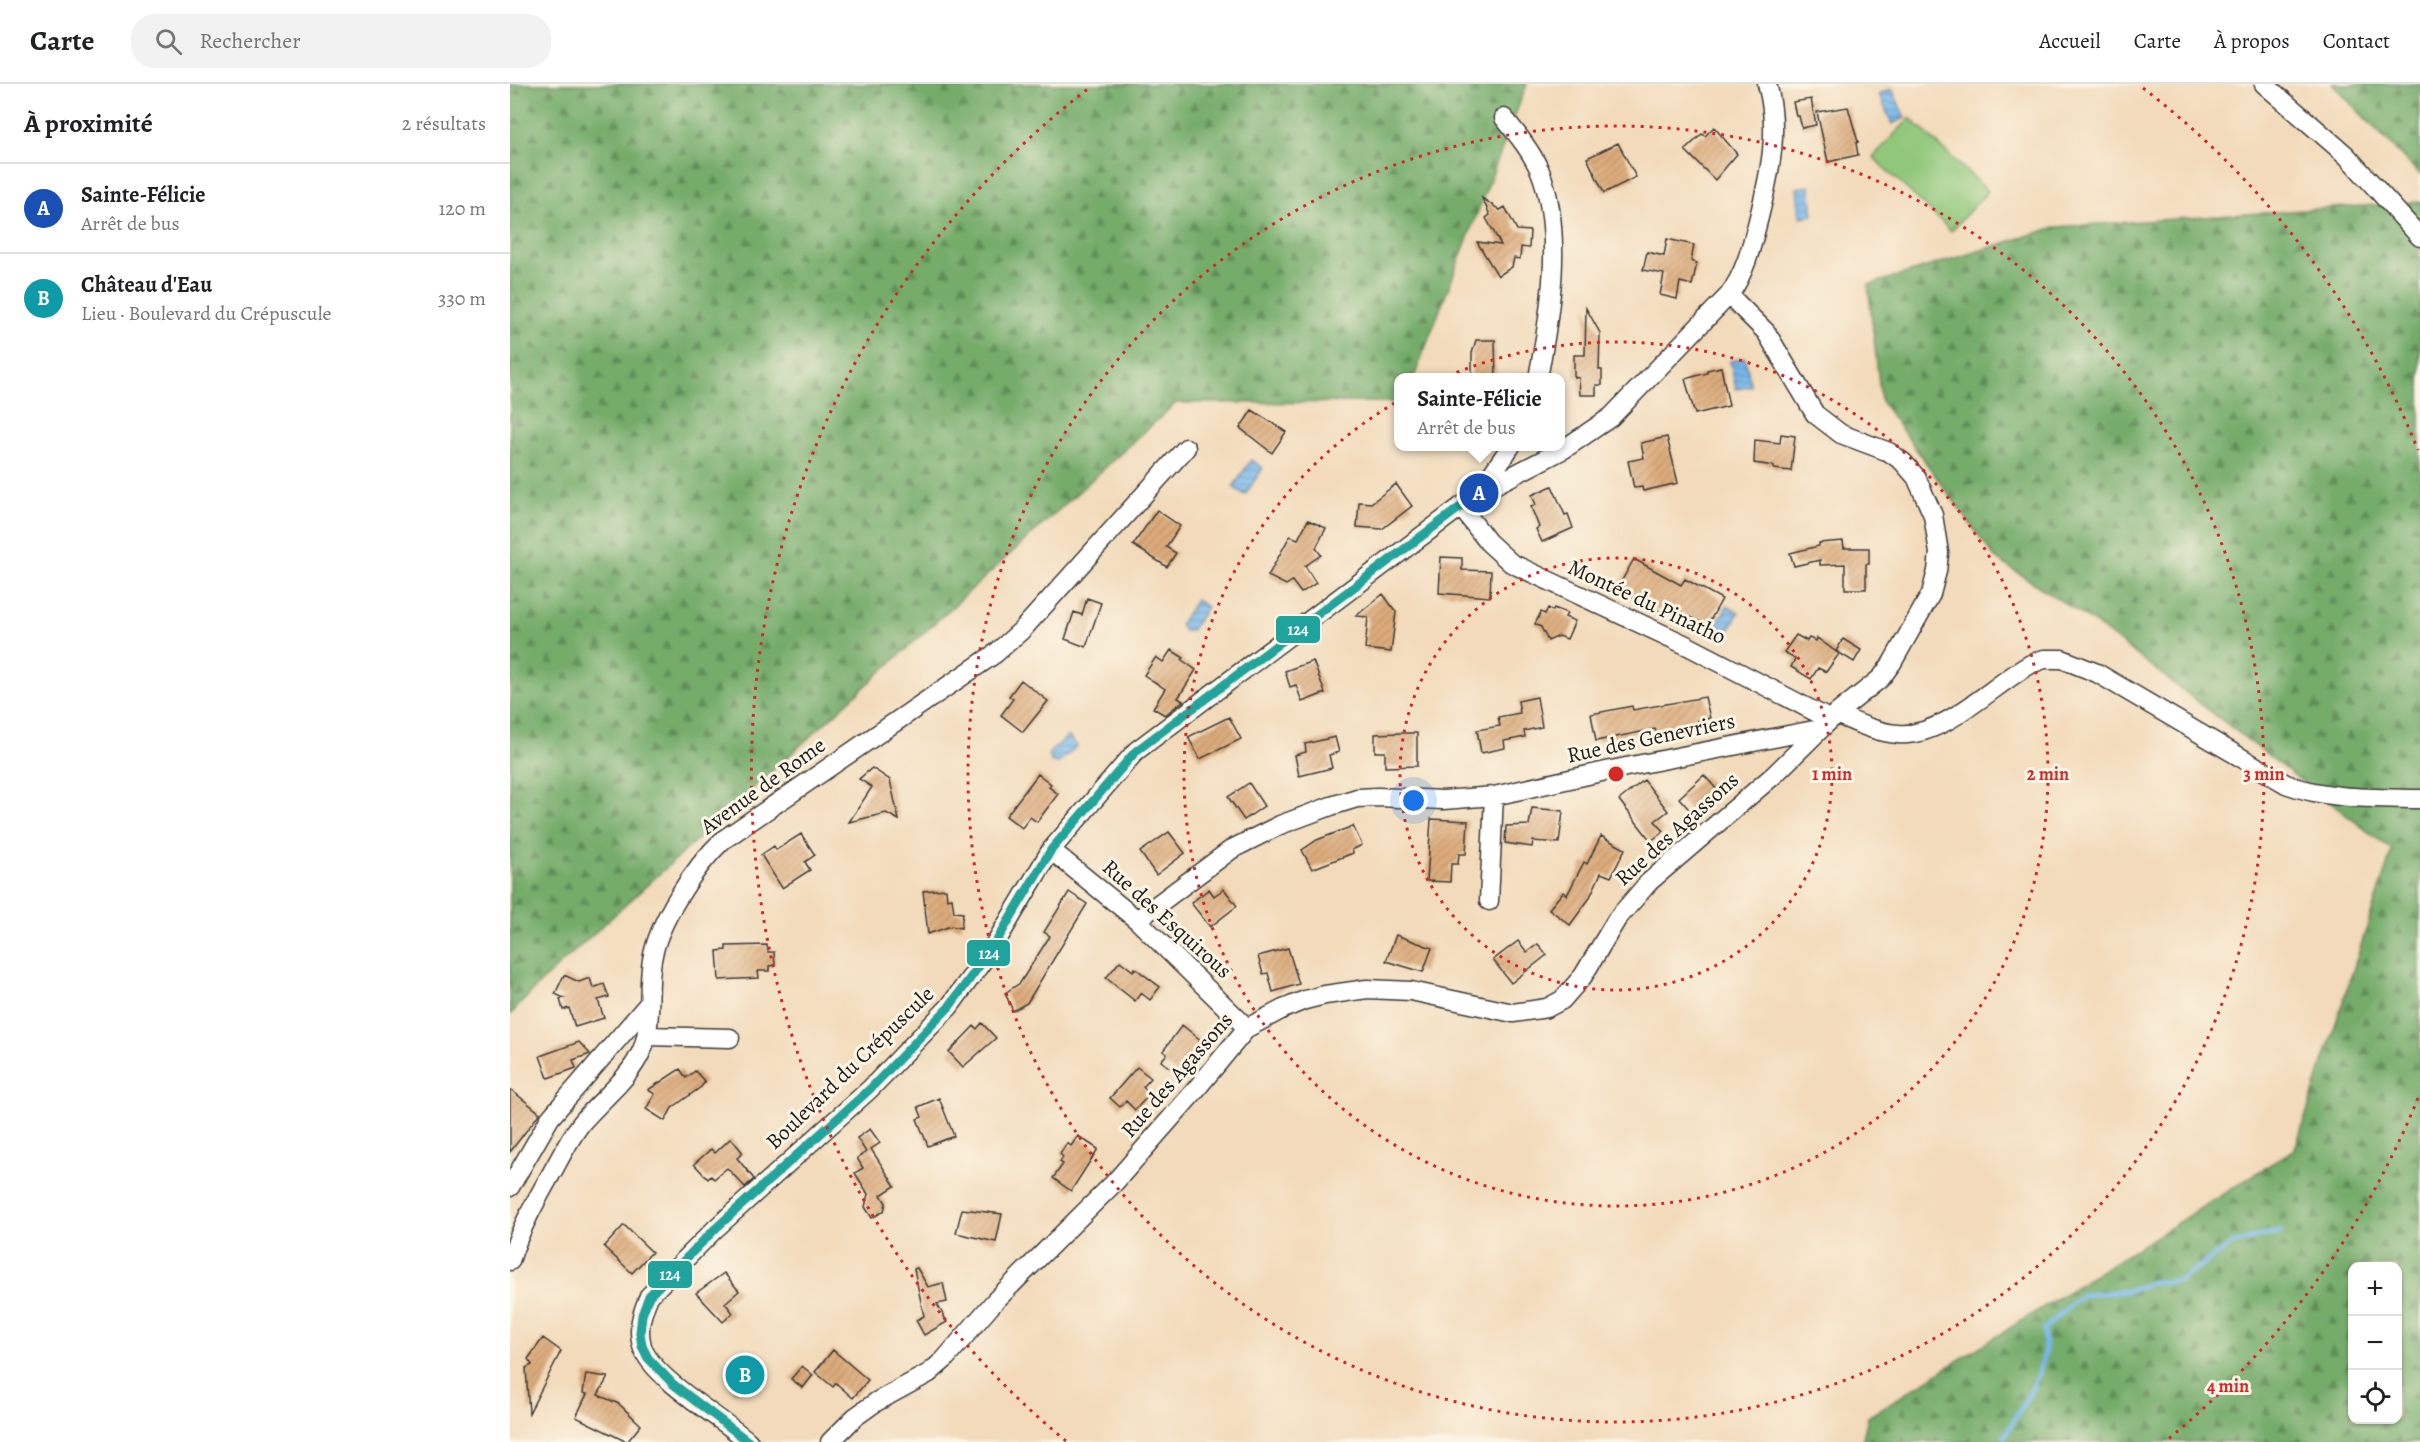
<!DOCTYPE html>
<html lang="fr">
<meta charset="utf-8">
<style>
:root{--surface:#fff;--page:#f2f2f2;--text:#202124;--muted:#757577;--line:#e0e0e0;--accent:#c8321e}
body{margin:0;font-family:Alegreya,serif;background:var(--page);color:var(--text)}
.controls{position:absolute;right:18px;bottom:18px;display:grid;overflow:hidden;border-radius:12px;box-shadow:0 2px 4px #0004}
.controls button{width:54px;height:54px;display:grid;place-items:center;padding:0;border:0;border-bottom:2px solid var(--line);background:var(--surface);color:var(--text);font:30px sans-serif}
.you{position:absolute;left:904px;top:717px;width:21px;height:21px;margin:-15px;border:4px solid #fff;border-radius:50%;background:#1a73e8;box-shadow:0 0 0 9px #1a73e833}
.badge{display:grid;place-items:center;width:39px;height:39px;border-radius:50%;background:var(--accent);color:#fff;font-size:20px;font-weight:700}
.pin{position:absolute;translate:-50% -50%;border:3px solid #fff;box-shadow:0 2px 6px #0006}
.popup{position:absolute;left:884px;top:289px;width:171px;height:78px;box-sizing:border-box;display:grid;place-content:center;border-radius:12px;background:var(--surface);filter:drop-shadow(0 2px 4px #0005);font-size:20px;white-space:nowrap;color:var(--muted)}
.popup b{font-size:22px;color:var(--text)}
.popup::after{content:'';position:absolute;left:50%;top:100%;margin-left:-12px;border:12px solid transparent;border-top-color:var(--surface)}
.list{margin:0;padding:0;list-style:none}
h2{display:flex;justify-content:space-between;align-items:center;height:78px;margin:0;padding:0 24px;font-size:26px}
h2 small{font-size:20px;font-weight:400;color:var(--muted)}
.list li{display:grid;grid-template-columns:39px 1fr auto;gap:18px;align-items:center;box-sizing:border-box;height:90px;padding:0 24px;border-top:2px solid var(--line)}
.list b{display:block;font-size:22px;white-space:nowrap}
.list p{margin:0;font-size:20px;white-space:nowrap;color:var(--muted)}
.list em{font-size:20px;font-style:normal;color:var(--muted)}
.icon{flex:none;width:33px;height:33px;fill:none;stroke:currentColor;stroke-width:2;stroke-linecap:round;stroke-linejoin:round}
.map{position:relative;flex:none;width:1910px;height:1358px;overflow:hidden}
header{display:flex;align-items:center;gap:36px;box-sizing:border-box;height:84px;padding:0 30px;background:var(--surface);border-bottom:2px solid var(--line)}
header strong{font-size:28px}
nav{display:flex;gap:33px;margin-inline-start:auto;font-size:21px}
.search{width:420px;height:54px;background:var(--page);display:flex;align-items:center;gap:15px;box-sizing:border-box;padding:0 21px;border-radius:24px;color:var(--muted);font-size:22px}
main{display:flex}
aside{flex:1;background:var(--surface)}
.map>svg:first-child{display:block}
.grass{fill:#90c77a;stroke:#56724b;stroke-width:1.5}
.forest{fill:url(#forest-firs);stroke:#486443;stroke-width:1.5;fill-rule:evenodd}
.water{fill:url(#water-rules);stroke:#4a6a84;stroke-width:1.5}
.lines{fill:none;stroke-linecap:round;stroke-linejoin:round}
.stream{stroke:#77b7eb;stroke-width:5}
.building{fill:url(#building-hatch)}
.minor-casing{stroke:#3c3834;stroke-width:21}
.minor{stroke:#fff;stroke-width:18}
.bus-1-casing{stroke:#fcf5e5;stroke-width:14}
.bus-1{stroke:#20a39c;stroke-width:9}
.ring{fill:none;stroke:#d62828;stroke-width:3;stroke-dasharray:3 6}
.labels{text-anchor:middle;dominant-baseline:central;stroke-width:6;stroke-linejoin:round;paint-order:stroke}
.street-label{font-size:22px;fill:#1c1c1c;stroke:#fcf5e5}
.centre{fill:#d62828;stroke:#fcf5e5;stroke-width:3}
.ring-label{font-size:18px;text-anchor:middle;font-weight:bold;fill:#d62828;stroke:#fcf5e5;stroke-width:6;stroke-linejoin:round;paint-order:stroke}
.line-badge{stroke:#fcf5e5;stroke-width:2}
.badge-label{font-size:16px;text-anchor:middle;font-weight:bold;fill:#fff}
</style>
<header>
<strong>Carte</strong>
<div class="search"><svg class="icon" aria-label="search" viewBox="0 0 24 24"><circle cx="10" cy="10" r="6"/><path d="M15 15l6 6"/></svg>Rechercher</div>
<nav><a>Accueil</a><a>Carte</a><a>À propos</a><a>Contact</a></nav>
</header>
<main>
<aside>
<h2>À proximité<small>2 résultats</small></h2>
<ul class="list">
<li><span class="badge" style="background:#1a4fb4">A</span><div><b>Sainte-Félicie</b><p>Arrêt de bus</p></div><em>120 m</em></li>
<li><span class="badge" style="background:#0f9aa8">B</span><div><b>Château d'Eau</b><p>Lieu · Boulevard du Crépuscule</p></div><em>330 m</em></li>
</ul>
</aside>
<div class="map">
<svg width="1910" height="1358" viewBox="0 0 1910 1358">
<defs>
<pattern id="forest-firs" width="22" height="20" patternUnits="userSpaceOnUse" patternTransform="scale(1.5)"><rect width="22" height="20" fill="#74ac6a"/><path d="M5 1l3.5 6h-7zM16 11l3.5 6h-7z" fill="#5e8b56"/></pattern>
<pattern id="water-rules" width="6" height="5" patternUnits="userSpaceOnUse" patternTransform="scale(1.5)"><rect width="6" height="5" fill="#77b7eb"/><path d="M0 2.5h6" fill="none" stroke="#6194be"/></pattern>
<pattern id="building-hatch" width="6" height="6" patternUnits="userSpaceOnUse" patternTransform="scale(1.5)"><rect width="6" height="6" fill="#ddac7b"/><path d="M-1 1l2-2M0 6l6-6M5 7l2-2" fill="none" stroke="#bd936a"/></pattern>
</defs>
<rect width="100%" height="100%" fill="#fcf5e5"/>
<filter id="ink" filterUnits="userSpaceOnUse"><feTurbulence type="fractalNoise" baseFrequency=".0167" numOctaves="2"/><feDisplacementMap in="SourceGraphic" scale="12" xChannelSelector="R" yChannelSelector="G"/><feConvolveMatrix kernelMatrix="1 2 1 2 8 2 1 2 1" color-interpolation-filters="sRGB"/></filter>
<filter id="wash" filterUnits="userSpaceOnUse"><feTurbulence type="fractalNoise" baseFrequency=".008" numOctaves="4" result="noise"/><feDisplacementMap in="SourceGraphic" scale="24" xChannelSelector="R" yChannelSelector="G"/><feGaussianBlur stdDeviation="1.35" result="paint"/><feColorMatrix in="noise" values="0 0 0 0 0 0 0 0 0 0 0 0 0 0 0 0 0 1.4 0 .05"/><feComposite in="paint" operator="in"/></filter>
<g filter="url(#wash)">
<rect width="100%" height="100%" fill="#f2daba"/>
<path class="grass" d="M1400,34L1478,107L1441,147L1363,73Z"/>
<path class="forest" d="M0,0H1017L904,293L888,294V318L666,319L33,896L0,931Z
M1822,0H1910V91Z
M1910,118V1358H1352L1358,1333L1785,1065L1882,766L1582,537L1485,474L1371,317L1358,201L1546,143ZM1842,1182H1888V1336H1842Z"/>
<path class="water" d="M1382,5L1395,34L1382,40L1369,10Z
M1300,102L1303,131L1290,133L1287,104Z
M1235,274L1241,302L1226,305L1220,277Z
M741,376L753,384L735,411L723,403Z
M686,516L697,523L681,547H674L670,540Z
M1217,522L1229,528L1216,552L1204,545Z
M558,652L567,662L548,679L541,677L539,669Z"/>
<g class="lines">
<path class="stream" d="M1494,1353L1523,1303L1535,1270L1534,1245L1572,1211L1617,1207L1643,1198L1669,1197L1722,1160L1771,1147"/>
</g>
<g id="blocks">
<path class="building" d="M1301,15L1306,41L1292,44L1289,32H1286L1283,18Z
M1338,23L1348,58L1346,59L1348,71L1318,78L1307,28Z
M1204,43L1227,70L1205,96L1175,66L1192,50L1195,52Z
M1108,59L1126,93L1094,109L1077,74Z
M972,114L990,126L995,123L1007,146L1020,147L1019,164L1011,163L1010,175L1004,174L1002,183L988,192L967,158L991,161L976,134L980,131Z
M1157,155L1184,161L1181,177L1187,179L1182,201L1170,198L1167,215L1150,211L1154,190L1133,186L1137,168L1154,172Z
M1076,224L1090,249L1089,286H1092V301H1086V311H1070L1069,294L1064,293V271H1075Z
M966,256H985L986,294H962V269Z
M1211,283L1219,322L1185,330L1175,295L1197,289V286Z
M742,326L776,348L762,369L730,344Z
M1271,350L1285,352L1281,387L1264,385V382L1244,379L1245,356L1270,359Z
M1157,353L1168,399L1133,407L1132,403L1124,404L1118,377L1134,374L1131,359Z
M886,400L902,422L872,445L847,443L849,418L861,419Z
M1042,402L1055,431L1058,430L1063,444L1032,458L1026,445L1029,443L1021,423L1026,421L1022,411Z
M647,426L670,442L656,463L666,469L657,483L623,461Z
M798,436L816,444L806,464L811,471L795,482L806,499L791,509L782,497L776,501L758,492L780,452L788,455Z
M1333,457L1334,464H1359V480H1356V505H1335V480L1310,481V476L1284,482L1280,469L1309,462V459Z
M931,473L952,474V486L981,487L980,513L929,509Z
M1124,475L1171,501L1175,495L1212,515L1197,542L1160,522L1155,530L1107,505Z
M873,510L886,528L881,568L855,565L858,533L846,532Z
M577,514L591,519L576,563L555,555L564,528L572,531Z
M1038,524L1043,527L1044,524L1057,529L1055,533L1065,537L1057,555L1049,552L1038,557L1031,543L1025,540L1031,528L1035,530Z
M1286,551L1297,557L1299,554L1306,557L1307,554L1329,570L1316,588L1308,584L1301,595L1281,583L1285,575L1274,568Z
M1333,555L1351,566L1344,578L1326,567Z
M661,566L674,574L672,576L686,586L668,614L673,617L655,631L643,624L655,605L634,591L646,573L653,578Z
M803,577L815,609L792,618L786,601L780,603L775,587Z
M511,596L538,617L513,648L491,631L503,615L499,612Z
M1027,613L1032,643L1014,647L1015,653L994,657L995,664L971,669L967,646L990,642L988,633L1010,629L1008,617Z
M1195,613L1200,634L1188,637L1189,642L1147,650L1145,645L1086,657L1081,630L1122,622L1123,626Z
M719,633L731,655L690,675L678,653Z
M891,649H907V682L875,683V668H865V650Z
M825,653L829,668L819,671L822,684L789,692L785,671L796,668L795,660Z
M362,684L380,696L389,736L376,729L339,738L362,703L349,695Z
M528,690L541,700L539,703L548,710L527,738L520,733L512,744L496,732Z
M1194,691L1209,708L1185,732L1169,714Z
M1134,696L1158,727L1145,737L1154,747L1141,757L1109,716Z
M739,699L754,722L734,736L718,713Z
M1022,724L1053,727L1049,759L1023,757L1022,763L995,759L996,742L1019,741Z
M921,735L958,737L956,770H949L948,780H941L940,798L917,797Z
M843,742L852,761L842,766L843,769L802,785L792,766L807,756Z
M659,748L675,769L646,791L630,768Z
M291,750L305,771L295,778L300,786L272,804L251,771L264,762L266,766Z
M1091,752L1115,765L1101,793L1091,789L1079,815L1060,841L1039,825L1053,808L1057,811L1074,778L1077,780Z
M436,805L437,815L442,814L444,828L453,829L451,844L441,842L418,850L413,807Z
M699,805L704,812L714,805L727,822L700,843L681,819Z
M559,808L577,820L517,919L503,927L495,909L510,899L540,852L534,848Z
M886,851L922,864L913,888L876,877Z
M1008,857L1017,868L1028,860L1037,871L1001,899L983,876Z
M257,861L258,868H264L265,881L259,882V887H248L249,894L209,896L207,867L216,866V862Z
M778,864L789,900L763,908L758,889L753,890L748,872Z
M610,877L623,887L625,884L650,903L640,916L631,909L625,917L596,894Z
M54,891L69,898L80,894L83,904L94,900L99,913L88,916L94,934L65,943L59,924L53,926L50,915L54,914L45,910Z
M472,939L486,954L453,983L439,968L464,942L467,945Z
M672,941L693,958L668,990L651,977L657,970L653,967Z
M69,958L80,970L63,976L66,984L38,994L30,972Z
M627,983L641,994L633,1003L640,1010L625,1026L616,1017L610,1023L600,1014Z
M170,985L176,994L185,987L195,998L191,1003L162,1024L155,1037L136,1025L145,1010L138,1006Z
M0,1005L30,1029L0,1068Z
M429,1014L444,1052L418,1062L407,1035L412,1033L408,1023Z
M360,1045L370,1059L361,1065L385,1102L371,1111L376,1119L374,1127L362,1134L355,1123L358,1110L345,1089L353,1084L347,1074L356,1068L347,1054Z
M568,1052L588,1065L561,1107L543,1094L553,1080L550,1078L553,1073L550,1070L557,1059L561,1062Z
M221,1054L233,1069L227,1074L244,1095L235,1103L217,1084L204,1095L201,1092L198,1095L184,1080L201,1065L205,1069Z
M452,1125L492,1130L486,1158L446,1149Z
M114,1141L142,1168L122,1189L94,1163Z
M407,1184L418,1203L433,1199L437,1218L427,1220L437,1238L414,1251L406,1236L414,1232L404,1185Z
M214,1189L229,1207L215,1219L223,1229L213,1238L186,1209Z
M33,1254L51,1267L19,1329L16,1284L22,1281L18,1275Z
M323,1266L358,1296L343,1314L326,1299L323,1303L305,1288Z
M236,1274L245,1277L249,1282L252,1288L251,1297L240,1308H223L218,1295L219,1285L224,1277Z
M292,1282L303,1291L293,1304L281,1295Z
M76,1290L98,1293L88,1311L109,1320L131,1341L117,1358L66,1333L77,1310L73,1309Z"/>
</g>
</g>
<g filter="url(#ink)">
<use href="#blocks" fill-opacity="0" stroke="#3c3834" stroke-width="1.5"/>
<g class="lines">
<defs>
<path id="minor" d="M1754,0L1836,71L1910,153
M994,34C1008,51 1021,67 1030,87C1054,148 1040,231 1028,294
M1219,211L1256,248L1305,330L1331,350L1379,368L1393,378L1406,393L1423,431L1429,469L1427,487L1421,510L1382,579L1371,594L1326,630
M970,407L1001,362
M951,423L978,458L1001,479L1178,562L1319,635
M541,766L627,836L737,944
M979,817L984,712
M627,836L722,765L770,741L821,722L847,714L868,713L933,716L984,712L1096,687L1309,645
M136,952L220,954
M0,1103L40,1034L139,919
M0,1177C10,1144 28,1113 45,1083C54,1067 62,1050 74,1036C93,1014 120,994 132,966C143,939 137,905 142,876C148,838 185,782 213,756L486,569L512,546L676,364
M239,1358C214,1335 141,1294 132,1262C127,1244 132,1229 139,1212L205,1145L360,1005L439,923L483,863L541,766L626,667L969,409L1054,365L1101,333L1219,211C1236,188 1242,160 1249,133C1260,89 1270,45 1257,0
M320,1358L345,1333L366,1318L419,1289L434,1276L485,1217L605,1098L683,1009L737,944L773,925L795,916L815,911L857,905L901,907L1003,929L1037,924L1052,916L1073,892L1107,835L1139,798L1264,691L1326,630C1345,638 1367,649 1388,650C1434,654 1482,601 1521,580L1534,575H1552L1587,589L1776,700C1818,716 1866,714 1910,715"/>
</defs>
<use href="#minor" class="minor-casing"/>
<use href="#minor" class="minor"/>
<defs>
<path id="bus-1" d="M239,1358L163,1300L138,1274L132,1262L130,1249L132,1231L139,1212L205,1145L360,1005L439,923L483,863L541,766L626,667L969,409"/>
</defs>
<use href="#bus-1" class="bus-1-casing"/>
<use href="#bus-1" class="bus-1"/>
</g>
</g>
<g class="ring">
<circle cx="1106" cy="690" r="216"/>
<circle cx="1106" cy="690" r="432"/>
<circle cx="1106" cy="690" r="648"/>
<path d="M1908 1014A865 865 0 0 1 1656 1357M556 1357A865 865 0 0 1 579 4M1633 4A865 865 0 0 1 1908 366"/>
</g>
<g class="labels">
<g class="street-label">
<text transform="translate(1137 518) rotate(25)">Montée du Pinatho</text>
<text transform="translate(1141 654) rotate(-12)">Rue des Genevriers</text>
<text transform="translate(253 702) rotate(-36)">Avenue de Rome</text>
<text transform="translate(1167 745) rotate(-42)">Rue des Agassons</text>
<text transform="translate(657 835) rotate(42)">Rue des Esquirous</text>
<text transform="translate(340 984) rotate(-44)">Boulevard du Crépuscule</text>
<text transform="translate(667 991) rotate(-49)">Rue des Agassons</text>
</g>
</g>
<circle cx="1106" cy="690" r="9" class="centre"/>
<g class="ring-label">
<text x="1322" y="696">1 min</text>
<text x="1538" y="696">2 min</text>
<text x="1754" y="696">3 min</text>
<text x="1718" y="1308">4 min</text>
</g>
<g class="line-badge">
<rect x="765" y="531" width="46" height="29" rx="6" fill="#20a39c"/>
<rect x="456" y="855" width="45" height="28" rx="6" fill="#20a39c"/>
<rect x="137" y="1176" width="46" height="29" rx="6" fill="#20a39c"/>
</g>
<g class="badge-label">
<text x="788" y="551">124</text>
<text x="479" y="875">124</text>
<text x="160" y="1196">124</text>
</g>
</svg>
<div class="controls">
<button>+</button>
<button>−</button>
<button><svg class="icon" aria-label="locate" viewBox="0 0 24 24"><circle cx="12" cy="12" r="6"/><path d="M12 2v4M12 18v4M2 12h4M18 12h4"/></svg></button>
</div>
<div class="you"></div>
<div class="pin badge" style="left:969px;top:409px;background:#1a4fb4">A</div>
<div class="popup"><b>Sainte-Félicie</b>Arrêt de bus</div>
<div class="pin badge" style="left:235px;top:1291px;background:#0f9aa8">B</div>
</div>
</main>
